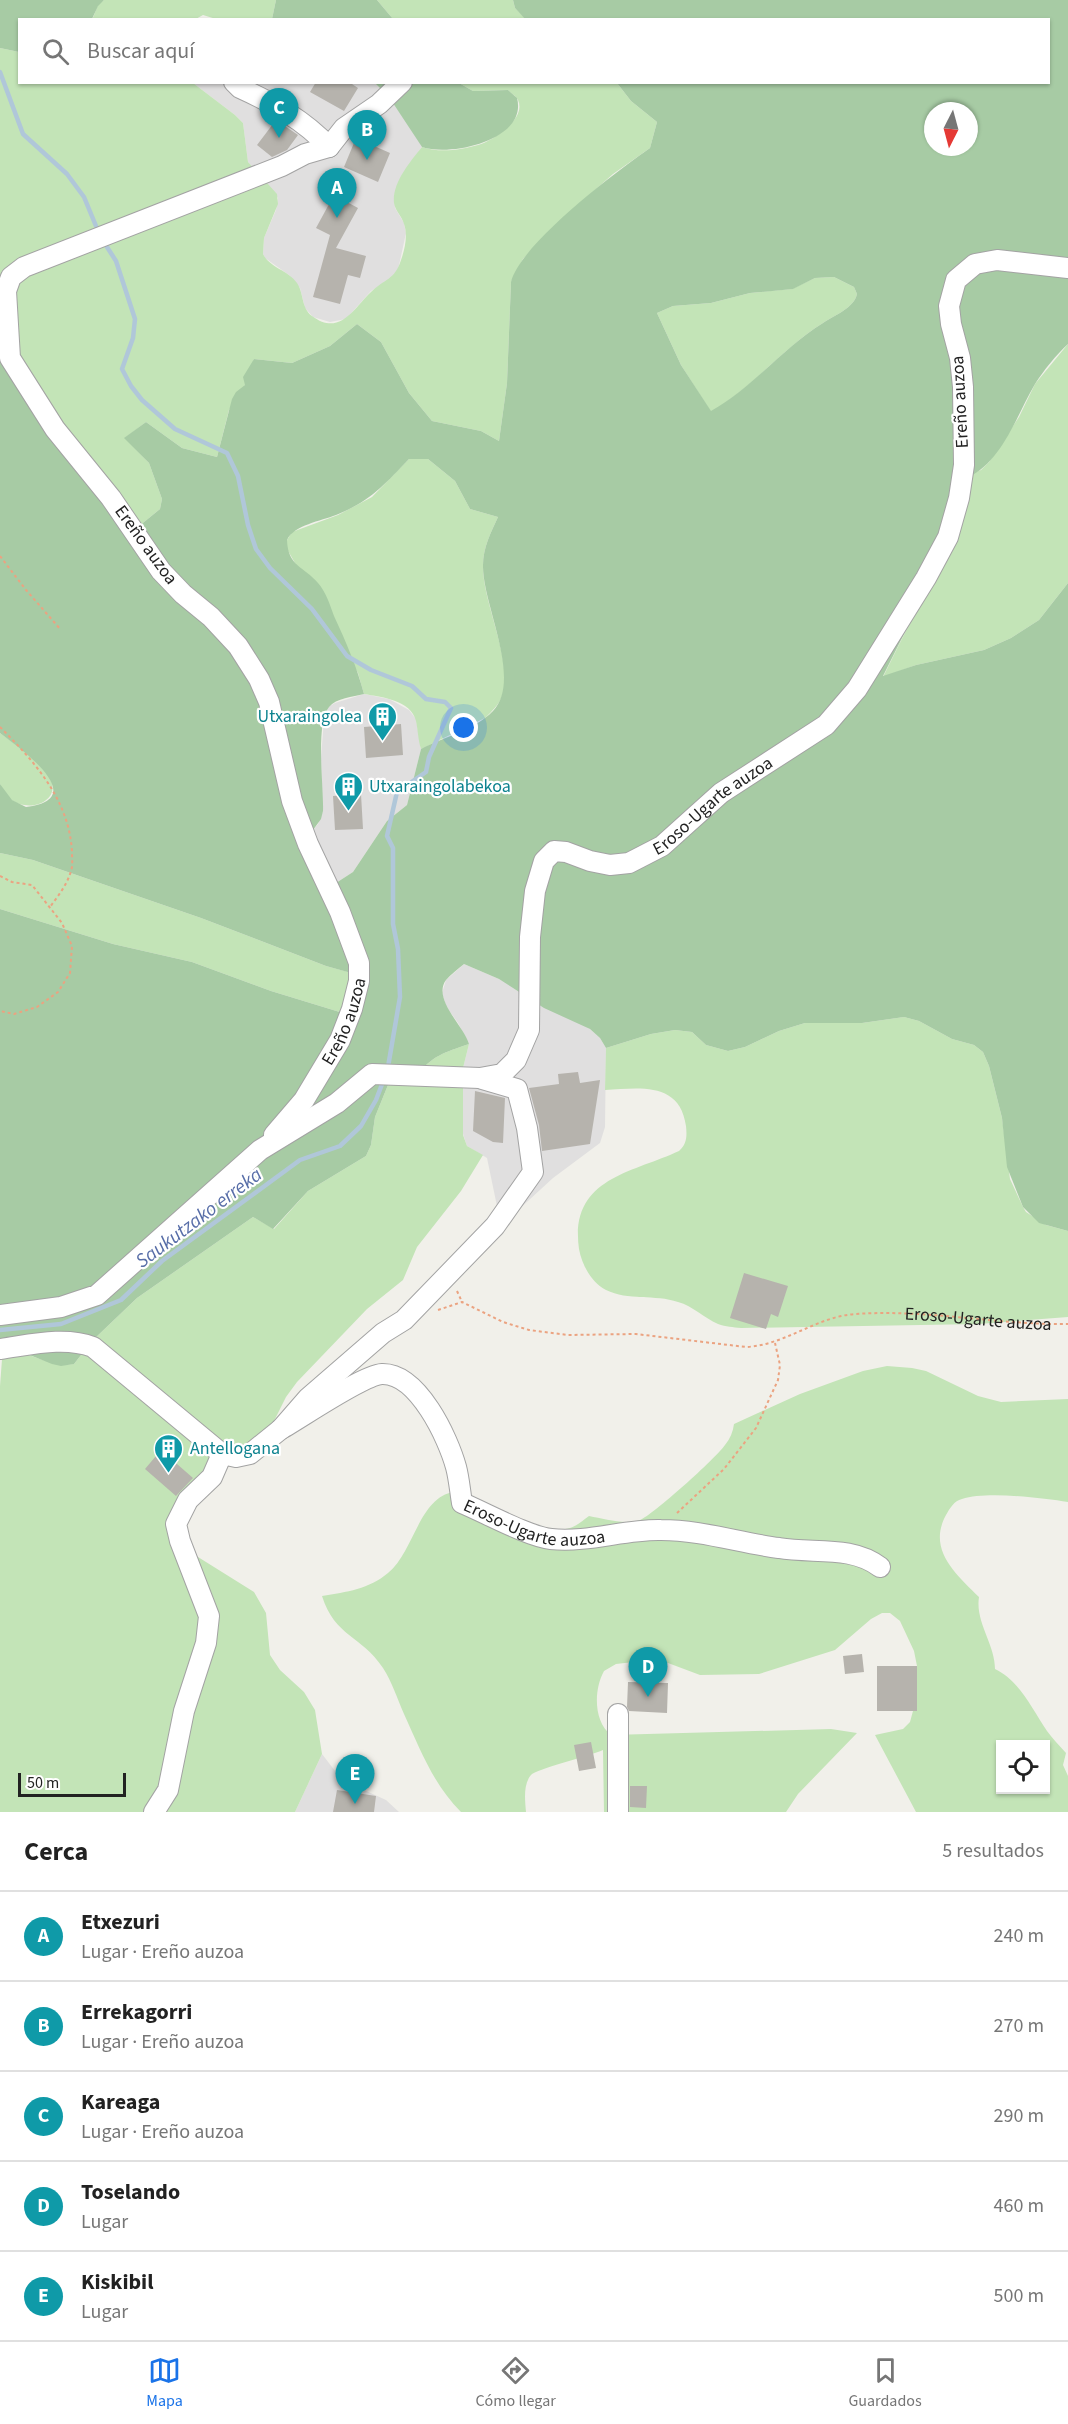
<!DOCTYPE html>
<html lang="es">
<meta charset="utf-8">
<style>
:root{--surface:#fff;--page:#f6f6f6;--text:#222;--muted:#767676;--line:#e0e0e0;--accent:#1a73e8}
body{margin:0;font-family:"Source Sans 3",sans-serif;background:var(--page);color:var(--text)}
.controls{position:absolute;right:18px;bottom:18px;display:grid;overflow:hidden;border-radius:0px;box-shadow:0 2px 4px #0004}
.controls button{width:54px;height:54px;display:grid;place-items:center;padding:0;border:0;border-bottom:2px solid var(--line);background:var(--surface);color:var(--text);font:30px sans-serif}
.compass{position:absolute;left:924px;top:102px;width:54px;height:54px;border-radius:50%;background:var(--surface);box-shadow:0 2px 4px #0004;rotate:186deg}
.scale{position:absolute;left:18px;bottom:15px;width:108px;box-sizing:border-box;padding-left:6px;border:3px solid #222;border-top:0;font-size:16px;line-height:21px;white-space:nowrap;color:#222;-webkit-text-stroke:4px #fff;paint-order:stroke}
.you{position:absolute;left:464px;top:728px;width:21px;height:21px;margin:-15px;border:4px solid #fff;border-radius:50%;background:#1a73e8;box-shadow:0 0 0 9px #1a73e833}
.badge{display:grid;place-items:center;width:39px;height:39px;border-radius:50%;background:var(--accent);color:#fff;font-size:20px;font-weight:700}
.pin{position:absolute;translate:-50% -50px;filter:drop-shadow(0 2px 3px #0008)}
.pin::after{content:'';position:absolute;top:32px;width:21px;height:18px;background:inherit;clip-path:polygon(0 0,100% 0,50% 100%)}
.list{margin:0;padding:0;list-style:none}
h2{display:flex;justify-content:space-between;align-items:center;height:78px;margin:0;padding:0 24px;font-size:26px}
h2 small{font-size:20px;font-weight:400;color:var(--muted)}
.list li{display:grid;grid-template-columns:39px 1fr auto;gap:18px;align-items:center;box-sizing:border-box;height:90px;padding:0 24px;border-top:2px solid var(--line)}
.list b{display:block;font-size:22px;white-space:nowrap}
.list p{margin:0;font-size:20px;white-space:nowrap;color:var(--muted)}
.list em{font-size:20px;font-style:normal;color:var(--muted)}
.icon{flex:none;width:33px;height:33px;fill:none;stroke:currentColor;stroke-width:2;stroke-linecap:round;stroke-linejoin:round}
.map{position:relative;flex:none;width:1068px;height:1812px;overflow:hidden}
.search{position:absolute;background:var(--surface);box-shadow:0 2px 4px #0004;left:18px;right:18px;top:18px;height:66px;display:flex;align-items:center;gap:15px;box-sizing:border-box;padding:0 21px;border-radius:0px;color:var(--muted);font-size:22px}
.sheet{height:528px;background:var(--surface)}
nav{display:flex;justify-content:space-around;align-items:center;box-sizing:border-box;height:84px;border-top:2px solid var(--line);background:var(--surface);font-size:16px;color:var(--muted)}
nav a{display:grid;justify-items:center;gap:3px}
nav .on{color:var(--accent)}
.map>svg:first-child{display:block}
.residential{fill:#e0dfdf}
.grass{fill:#c3e4b7;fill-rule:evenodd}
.forest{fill:#a7cba4;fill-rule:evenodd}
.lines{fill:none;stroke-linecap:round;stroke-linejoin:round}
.stream{stroke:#b0c7d9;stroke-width:4.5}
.building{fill:#b6b3ad}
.minor-casing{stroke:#a3a3a3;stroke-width:22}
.path{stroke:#eba381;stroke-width:2;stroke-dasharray:3 3;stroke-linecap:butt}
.minor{stroke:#fff;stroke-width:20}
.labels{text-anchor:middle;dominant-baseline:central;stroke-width:4.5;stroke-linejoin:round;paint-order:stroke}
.street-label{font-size:18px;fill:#222;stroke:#fff}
.culture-label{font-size:18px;fill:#0d838f;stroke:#fff;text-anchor:start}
.water-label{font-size:20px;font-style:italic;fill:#586ea8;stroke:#fff}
</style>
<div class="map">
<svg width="1068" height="1812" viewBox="0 0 1068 1812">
<rect width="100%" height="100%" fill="#f1f0ea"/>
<path class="residential" d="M193,83H375L389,97L417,137L422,147L404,173L394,196L395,208L404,223L406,233L398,270L389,280L371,291L346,319L330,322L313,317L305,308L300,288L289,275L265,258L263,254L264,238L276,210L278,198L248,162L243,123L235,115Z
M364,694L389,699L409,710L416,719L421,749L407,805L387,821L353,872L336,883L313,830L318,824L323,811L321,758L324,719L328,707L335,703Z
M464,964L499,979L590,1029L600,1038L606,1048L605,1127L600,1143L553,1178L516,1212L498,1211L487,1158L467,1146L463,1134V1068L469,1044L458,1023L446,1006L442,993L446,980Z
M322,1754L342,1780L386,1800L399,1812H295Z"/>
<path class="grass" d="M104,0H276L272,19H216L203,15L194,20H92L98,5Z
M377,0H513L515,8L526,19H393Z
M0,48L19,52L20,82L193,83L235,115L243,123L248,162L277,194L278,204L264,238L263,254C270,268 288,270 297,283C304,293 301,308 312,316C340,337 354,308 371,292C384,279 395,280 401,260C405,249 408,235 404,224C402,216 395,211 394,203C392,183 410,162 422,147C439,153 461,150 478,145C492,141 527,119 518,100C516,96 511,93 508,90L473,91L459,83H617L631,101L657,122L650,148L613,174L552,228L523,259L511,282L507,383L499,441L481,431L432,421L409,393L381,342L357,324L330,346L292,363L254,359L245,385L229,410L217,457L182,448L146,422L125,438L149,463L162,499L160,509L133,531L0,342Z
M834,277L854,287L857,294C854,308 835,315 823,323C783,348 752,388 711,412L681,365L657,313L673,306L711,303L750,293L792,289L815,278Z
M1068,344V583L1039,620L1011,638L984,650L916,665L883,677L954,534L957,479L981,470L989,462L1019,417L1035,384Z
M409,459H428L455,481L470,509L498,517C491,532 483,548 483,565C482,602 514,662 502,696C499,705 492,711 485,718L421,749C418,740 418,730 416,721C411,700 381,697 364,694L358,673L287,549V540L292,532L338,515L372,497Z
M0,733C16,745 39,758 49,776C67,806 12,820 0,784C0,773 0,746 0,733Z
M0,853L33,860L201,918L326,966L363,976L356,1017L271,991L192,962L113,944L0,909Z
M904,1017L919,1021L952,1039L974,1045L983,1052L989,1066L1002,1118L1010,1179L1023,1207L1026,1212L1046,1225L1068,1231V1317L979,1324L741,1328C733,1327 726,1327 718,1324C704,1318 693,1306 678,1302C655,1294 628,1301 606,1290C591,1282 582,1265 579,1249C569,1178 632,1173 679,1151C687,1144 687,1136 686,1126C680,1081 639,1088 605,1090L606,1048L651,1034L675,1030L692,1032L706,1045L728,1051L745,1047L779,1031L805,1023H862Z
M469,1044L463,1068V1135L467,1146L483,1155L461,1191L417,1247L403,1280L367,1309L297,1382L286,1397L272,1425L215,1469L176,1504L190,1552L254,1592L266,1613L270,1655L280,1670L304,1692L315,1710L322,1754L295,1812H0V1386L3,1346C27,1352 49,1367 74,1364L92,1341L137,1298L253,1217L274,1229L308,1191L366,1156L371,1145L375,1117L390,1080L416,1077C432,1055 444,1053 469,1044Z
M887,1366L912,1368L926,1371L978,1396L1001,1402L1068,1399V1502C1041,1498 987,1491 962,1499C954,1501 950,1508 946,1515C927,1550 956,1574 979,1597C975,1622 995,1644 995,1669C1020,1681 1032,1709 1047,1731C1052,1738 1059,1745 1066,1753L1063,1765L1068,1776V1812H916L875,1735L903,1729L910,1722L913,1711L917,1666L914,1651L900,1621L890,1613H882L871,1619L835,1650L759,1674L700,1675L668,1663L651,1660L616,1664L604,1671C594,1689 593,1721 611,1735L831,1729L857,1733L798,1794L786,1812H604L603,1750C590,1756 536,1769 531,1775C523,1784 525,1801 526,1812H461C433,1784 420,1749 404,1714C397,1698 392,1682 383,1668C361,1635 335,1637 322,1596C347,1592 369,1589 388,1573C414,1552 419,1497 454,1492C484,1506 537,1537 570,1528C577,1526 583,1520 589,1516C605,1519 624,1525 640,1520C653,1515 716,1458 725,1445C730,1439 733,1432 734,1424L800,1394L863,1371ZM1000,1744H1046V1790H1000Z"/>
<path class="forest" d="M0,0H104L98,6L92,19L20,20L19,52L0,48Z
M276,0H377L393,19H272Z
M513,0H1068V344C1056,355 1044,370 1035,384C1016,416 1003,461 967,478L954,534L883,676L916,665L984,650L1011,638L1039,620L1068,583V1231L1039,1223L1023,1207L1007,1167L1002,1118L989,1066L983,1052L974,1045L952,1039L919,1021L904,1017L862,1023H805L779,1031L745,1047L728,1051L706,1045L692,1032L675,1030L651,1034L606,1048L600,1038L590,1029L544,1008L499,979L464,964C458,969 451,974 446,980C432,999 464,1026 469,1044C444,1053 432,1055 416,1077L390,1080L375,1117L371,1145L366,1156L308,1191L273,1229L253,1217L137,1298L92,1341L74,1364L61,1366L52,1364L0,1343V909L113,944L192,962L271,991L356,1017L362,976L326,966L201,918L33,860L0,853V784L12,800L26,807C93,799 18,747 0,733V342L133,531L160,509L162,499L149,463L124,438L146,422L182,448L217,457L232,399L236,392L245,385L243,377L254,359L292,363L330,346L357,324L381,342L409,393L432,421L481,431L499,441L507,383L511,282C521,243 616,172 650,148L657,122L631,101L617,83L1048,82V20H526L515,8ZM933,111H969V147H933ZM834,277L854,287L857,294C854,308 835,315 823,323C783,348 752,388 711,411L681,365L657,313L673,306L711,303L750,293L793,289L815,278ZM409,459H428L455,481L470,509L498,517C491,532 483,548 483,565C482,604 523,679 493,711C475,730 443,737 421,749L407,805L387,821L353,872L336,883L313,830L321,819L323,811C324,789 315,723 329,707C336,698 353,697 364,694C357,667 346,642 334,616C330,605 326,592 318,583C304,566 288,567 287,540C294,525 321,521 336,515C371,501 384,485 409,459Z
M375,83H459L473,91L508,90L517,98C528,140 451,157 422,147L389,97Z"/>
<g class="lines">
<path class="stream" d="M0,72L23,134L67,174L84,197L96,226
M107,247L116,261L135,319L133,338L122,369L131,386L142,400L175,429L227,453L238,476L248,525L256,549L270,568L312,609L347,656L371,670L412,686L426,699L445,702L451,708L429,757L426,772L397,792L387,836L393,848V924L398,949L400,997L388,1067
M0,1330L61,1324L121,1300L162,1261L300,1160L340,1146L361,1126L376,1100L384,1079"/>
</g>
<path class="building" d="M316,82H349L358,88L344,111L310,92Z
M276,120L298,135L287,150L272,157L257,145Z
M356,138L390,153L378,182L344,167Z
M334,195L358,208L336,248L366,256L360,278L348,275L340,304L313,297L330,235L316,228Z
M401,724L403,755L366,758L364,727Z
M361,794L363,829L335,830L333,796Z
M578,1072L580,1083L600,1080L590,1144L542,1151L539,1125L529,1088L559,1084L558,1074Z
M475,1091L505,1098L503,1143L493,1142L473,1131Z
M744,1273L788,1286L778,1317L771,1314L766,1329L730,1318Z
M161,1450L193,1478L176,1496L145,1469Z
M862,1654L864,1672L845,1674L843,1656Z
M877,1666H917V1711H877Z
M628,1682L668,1683L667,1713L629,1711L627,1707Z
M591,1742L596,1768L579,1771L574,1745Z
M630,1786H647L646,1808L630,1807Z
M337,1790L376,1796L374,1812H333Z"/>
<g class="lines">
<defs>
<g id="minor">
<path d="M234,82L240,88C273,103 304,120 329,147"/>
<path d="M329,147L344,128L379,104L402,82"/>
<path id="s2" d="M274,1135L304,1100L340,1040L352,1009L359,981V963L340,912L308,844L292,801L269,702L259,679L238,646L211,617L183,594L161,571L111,498L55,429L10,358L6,291L11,277L24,267L282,166L305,154L329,147"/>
<path id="s3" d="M0,1315L61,1307L97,1295L260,1150L337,1103L372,1074L480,1078L502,1074L516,1060L529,1030L530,937L535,891L544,861L554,851L566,852L590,861L610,865L629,863L662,846L721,793L826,725L857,689L926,578L948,537L959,498L964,465L963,387L960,358L951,324L949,306L956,280L975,264L997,260L1068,268"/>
<path d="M0,1349C30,1345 64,1336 93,1347L222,1454L212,1477L188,1500L176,1524L180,1541L209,1616L206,1643L184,1711L168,1790L154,1812"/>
<path id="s4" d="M281,1429C301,1418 363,1375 382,1374C418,1373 448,1438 456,1467C459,1478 460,1491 462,1503C486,1513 527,1536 551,1539C588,1543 625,1529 661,1530C701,1530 740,1543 779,1548C813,1554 851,1545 880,1567"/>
<path d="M222,1454L236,1457L250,1454L281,1429L308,1398L383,1333L404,1320L495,1226L533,1172L527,1128L517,1089L482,1079"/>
<path d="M618,1714V1812"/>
</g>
</defs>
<use href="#minor" class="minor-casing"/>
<g class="path">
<path d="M0,556L26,590L61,630"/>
<path d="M0,727C35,762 70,801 72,853C72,859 73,865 71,871C67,885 58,896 50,907"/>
<path d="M0,876L12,882L32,885L62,923L72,946L70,973L58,992L37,1007L14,1014L0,1011"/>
<path d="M457,1291L462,1302"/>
<path id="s1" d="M438,1310L462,1302L503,1322L529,1330L568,1335L636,1334L746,1347C786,1345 817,1316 856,1314C927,1309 997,1325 1068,1324"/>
<path d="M677,1513L724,1469L756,1428L778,1380L780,1365L775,1343"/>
</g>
<use href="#minor" class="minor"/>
</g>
<defs>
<symbol id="building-pin" viewBox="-11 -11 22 30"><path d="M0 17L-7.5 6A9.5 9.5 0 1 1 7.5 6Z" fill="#0f9aa8" stroke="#fff"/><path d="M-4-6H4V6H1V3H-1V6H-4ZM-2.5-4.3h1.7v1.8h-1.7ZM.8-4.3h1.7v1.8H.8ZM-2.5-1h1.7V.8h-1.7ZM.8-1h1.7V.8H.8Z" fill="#fff"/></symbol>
</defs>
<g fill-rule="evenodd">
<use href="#building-pin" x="366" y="700" width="33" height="45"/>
<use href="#building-pin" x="332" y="770" width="33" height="45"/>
<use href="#building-pin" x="152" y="1432" width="33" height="45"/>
</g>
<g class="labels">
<g class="street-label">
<text transform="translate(960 402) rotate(-93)">Ereño auzoa</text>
<text transform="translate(146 545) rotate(54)">Ereño auzoa</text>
<text stroke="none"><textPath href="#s3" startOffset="1000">Eroso-Ugarte auzoa</textPath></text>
<text stroke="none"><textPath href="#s2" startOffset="135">Ereño auzoa</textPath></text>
<text stroke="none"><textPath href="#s1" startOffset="554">Eroso-Ugarte auzoa</textPath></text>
<text stroke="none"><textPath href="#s4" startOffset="354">Eroso-Ugarte auzoa</textPath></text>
</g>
<g class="culture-label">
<text x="362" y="716" text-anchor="end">Utxaraingolea</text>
<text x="369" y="786">Utxaraingolabekoa</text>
<text x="190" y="1448">Antellogana</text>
</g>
<g class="water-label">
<text transform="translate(199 1218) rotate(-37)">Saukutzako erreka</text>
</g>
</g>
</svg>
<div class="controls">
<button><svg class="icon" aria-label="locate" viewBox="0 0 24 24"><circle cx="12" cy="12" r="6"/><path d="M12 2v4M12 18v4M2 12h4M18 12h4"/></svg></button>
</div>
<svg class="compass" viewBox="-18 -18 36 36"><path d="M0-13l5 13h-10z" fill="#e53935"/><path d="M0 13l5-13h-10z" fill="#767676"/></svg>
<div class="scale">50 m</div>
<div class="you"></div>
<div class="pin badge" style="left:337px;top:218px;background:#0f9aa8">A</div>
<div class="pin badge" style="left:367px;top:160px;background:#0f9aa8">B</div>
<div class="pin badge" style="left:279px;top:138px;background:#0f9aa8">C</div>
<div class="pin badge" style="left:648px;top:1697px;background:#0f9aa8">D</div>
<div class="pin badge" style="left:355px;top:1804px;background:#0f9aa8">E</div>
<div class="search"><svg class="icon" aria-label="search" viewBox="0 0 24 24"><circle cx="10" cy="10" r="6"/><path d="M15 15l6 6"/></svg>Buscar aquí</div>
</div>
<section class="sheet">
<h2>Cerca<small>5 resultados</small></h2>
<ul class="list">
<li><span class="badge" style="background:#0f9aa8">A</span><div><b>Etxezuri</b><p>Lugar · Ereño auzoa</p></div><em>240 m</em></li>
<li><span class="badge" style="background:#0f9aa8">B</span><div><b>Errekagorri</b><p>Lugar · Ereño auzoa</p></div><em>270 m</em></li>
<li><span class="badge" style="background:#0f9aa8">C</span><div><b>Kareaga</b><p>Lugar · Ereño auzoa</p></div><em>290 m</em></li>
<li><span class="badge" style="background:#0f9aa8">D</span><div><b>Toselando</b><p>Lugar</p></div><em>460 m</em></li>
<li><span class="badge" style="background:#0f9aa8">E</span><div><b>Kiskibil</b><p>Lugar</p></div><em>500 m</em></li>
</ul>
</section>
<nav>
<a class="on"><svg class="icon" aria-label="map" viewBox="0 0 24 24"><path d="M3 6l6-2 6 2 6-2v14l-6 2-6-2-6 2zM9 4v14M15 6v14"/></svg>Mapa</a>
<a><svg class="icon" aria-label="directions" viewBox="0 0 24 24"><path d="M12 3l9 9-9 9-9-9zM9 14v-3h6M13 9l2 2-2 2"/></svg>Cómo llegar</a>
<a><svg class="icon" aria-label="saved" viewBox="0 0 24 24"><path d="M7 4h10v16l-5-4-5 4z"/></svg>Guardados</a>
</nav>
